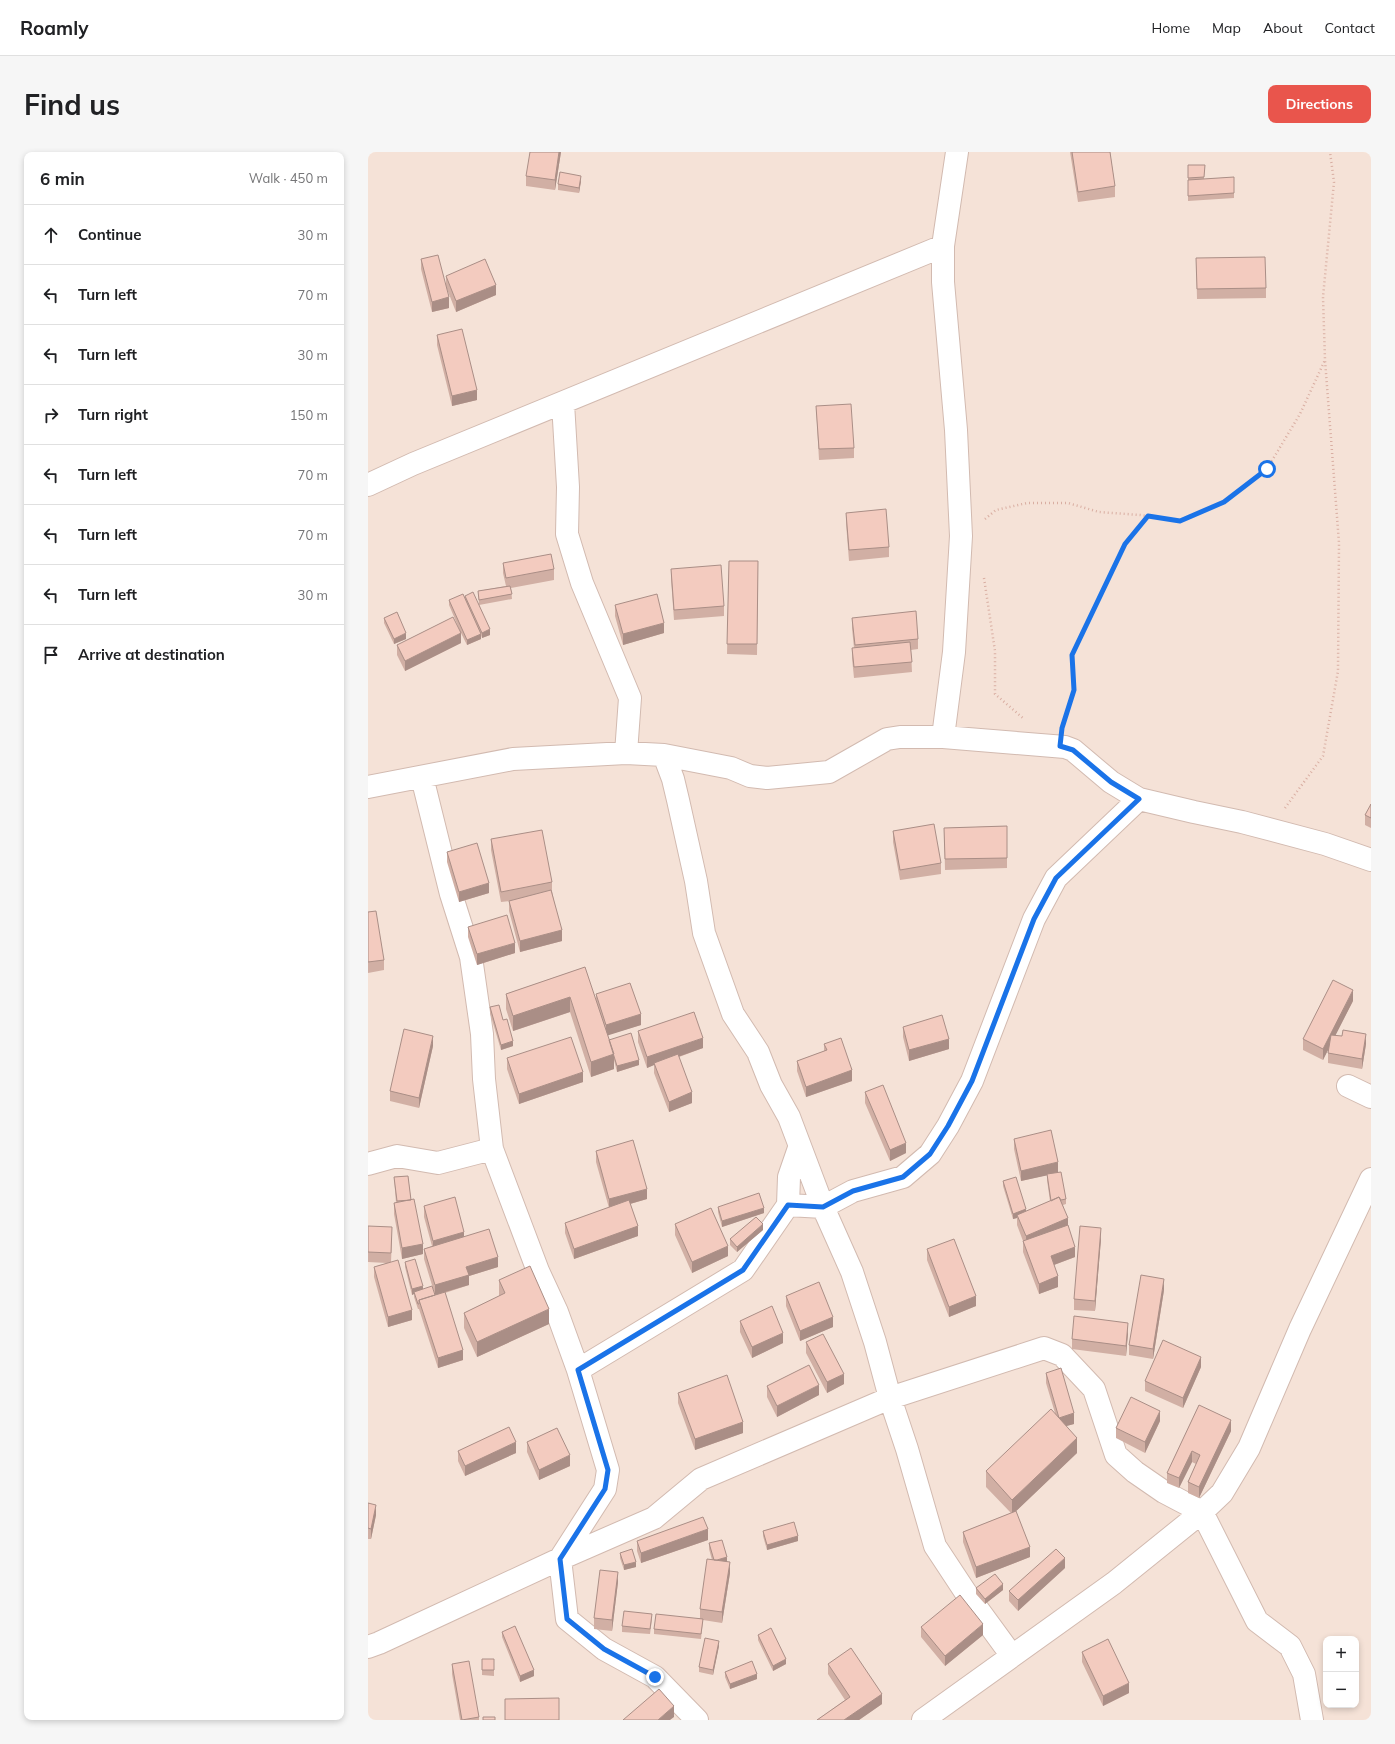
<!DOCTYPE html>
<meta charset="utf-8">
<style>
:root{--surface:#fff;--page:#f6f6f6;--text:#202124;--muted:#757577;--line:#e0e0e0;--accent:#e9554c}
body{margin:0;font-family:Mulish,sans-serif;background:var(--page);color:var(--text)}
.controls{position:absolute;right:12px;bottom:12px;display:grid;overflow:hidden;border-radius:8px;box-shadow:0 2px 6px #0003}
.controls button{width:36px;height:36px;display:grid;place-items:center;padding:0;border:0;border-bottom:1px solid var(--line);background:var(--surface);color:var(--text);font:20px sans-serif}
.stop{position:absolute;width:12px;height:12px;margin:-9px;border:3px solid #1a73e8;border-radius:50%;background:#fff}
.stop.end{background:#1a73e8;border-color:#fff;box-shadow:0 1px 4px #0008}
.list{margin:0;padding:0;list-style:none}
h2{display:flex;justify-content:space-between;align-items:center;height:52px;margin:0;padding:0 16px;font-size:17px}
h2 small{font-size:13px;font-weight:400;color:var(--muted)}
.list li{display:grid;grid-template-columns:26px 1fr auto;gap:12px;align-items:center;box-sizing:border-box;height:60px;padding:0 16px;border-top:1px solid var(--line)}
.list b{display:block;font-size:15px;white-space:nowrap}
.list em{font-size:13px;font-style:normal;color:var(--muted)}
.icon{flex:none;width:22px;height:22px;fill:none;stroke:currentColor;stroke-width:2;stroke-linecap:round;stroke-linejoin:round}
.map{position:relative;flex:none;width:1003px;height:1568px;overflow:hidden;border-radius:8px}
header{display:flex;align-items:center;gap:24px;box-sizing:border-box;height:56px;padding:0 20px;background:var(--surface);border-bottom:1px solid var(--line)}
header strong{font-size:19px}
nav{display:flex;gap:22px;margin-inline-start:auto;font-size:14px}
.intro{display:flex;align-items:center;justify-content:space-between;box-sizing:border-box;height:96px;padding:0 24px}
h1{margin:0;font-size:28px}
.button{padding:10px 18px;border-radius:8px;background:var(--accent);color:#fff;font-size:14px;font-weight:700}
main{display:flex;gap:24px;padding:0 24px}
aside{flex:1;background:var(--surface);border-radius:8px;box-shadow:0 2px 6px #0003}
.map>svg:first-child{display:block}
.residential{fill:#f5e2d7;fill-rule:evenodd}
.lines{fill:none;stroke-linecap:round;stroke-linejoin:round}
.minor-casing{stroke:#d2bab0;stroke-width:24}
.path{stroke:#d9aea2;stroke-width:2.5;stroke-dasharray:1 3;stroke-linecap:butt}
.minor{stroke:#fff;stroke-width:22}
.wall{fill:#d1afa4}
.shaded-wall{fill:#aa8e86}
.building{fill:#f3cbbf;stroke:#aa8e86}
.route{stroke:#1a73e8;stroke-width:5}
</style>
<header>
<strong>Roamly</strong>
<nav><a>Home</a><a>Map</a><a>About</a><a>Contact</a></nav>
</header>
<div class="intro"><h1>Find us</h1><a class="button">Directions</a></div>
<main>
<aside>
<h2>6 min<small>Walk · 450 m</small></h2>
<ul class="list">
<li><svg class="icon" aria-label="ahead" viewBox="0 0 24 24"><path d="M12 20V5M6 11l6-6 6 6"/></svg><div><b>Continue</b></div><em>30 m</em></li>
<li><svg class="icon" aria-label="left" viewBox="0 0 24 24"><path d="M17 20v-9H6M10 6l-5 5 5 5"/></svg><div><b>Turn left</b></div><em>70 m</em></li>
<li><svg class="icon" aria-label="left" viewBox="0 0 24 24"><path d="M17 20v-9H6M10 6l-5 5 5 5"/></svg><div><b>Turn left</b></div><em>30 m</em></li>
<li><svg class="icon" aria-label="right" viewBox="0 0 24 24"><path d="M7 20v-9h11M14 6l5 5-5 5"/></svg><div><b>Turn right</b></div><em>150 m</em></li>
<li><svg class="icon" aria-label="left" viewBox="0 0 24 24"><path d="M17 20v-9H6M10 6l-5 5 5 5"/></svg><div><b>Turn left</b></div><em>70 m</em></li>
<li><svg class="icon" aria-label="left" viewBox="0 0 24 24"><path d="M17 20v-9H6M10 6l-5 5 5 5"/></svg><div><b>Turn left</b></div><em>70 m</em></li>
<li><svg class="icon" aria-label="left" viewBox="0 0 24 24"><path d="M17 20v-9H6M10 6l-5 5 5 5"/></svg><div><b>Turn left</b></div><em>30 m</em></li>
<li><svg class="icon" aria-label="arrive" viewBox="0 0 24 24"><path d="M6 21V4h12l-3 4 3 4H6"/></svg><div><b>Arrive at destination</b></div></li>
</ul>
</aside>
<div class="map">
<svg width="1003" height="1568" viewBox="0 0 1003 1568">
<rect width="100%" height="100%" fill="#fdf2e9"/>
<path class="residential" d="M0,0H1003V1568H0ZM958,1487H988V1553H958Z"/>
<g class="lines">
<defs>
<path id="minor" d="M195,251L200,335L199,382L214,431L262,546L258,601
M0,333L45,312L575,94
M575,585L586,500L593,384L588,278L575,130V94L589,0
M296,603L305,627L310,648L328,729L336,781L365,862L390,900L403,933L421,965L455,1055L484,1120L507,1190L522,1246L539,1297L567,1394L598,1441L644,1504
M0,635L145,607L258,601L296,603L363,616L382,624L399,626L461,620L519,587L532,585H575L697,595L705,598L743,630L771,647L826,660L874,670L957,692L1003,708
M980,934L1003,945
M0,1012L29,1004L70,1011L124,997
M420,1053L455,1055L485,1039L535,1025L562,1002L580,974L604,929L666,767L688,726L771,647
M210,1218L375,1118L420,1053L421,1025L431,996
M0,1495L11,1491L192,1407L237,1337L240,1318L210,1218L189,1160L170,1119L124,997L116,927L114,882L103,805L83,742L54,625
M329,1568L287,1525L236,1497L199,1467L192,1407L286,1366L333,1327L522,1246L676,1196L694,1203L726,1237L748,1303L767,1320L796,1340L834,1360L889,1469L922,1494L936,1522L944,1568
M555,1568L746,1431L834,1360L854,1341L881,1296L932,1177L1003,1027"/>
</defs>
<use href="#minor" class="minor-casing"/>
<path class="path" d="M617,367L628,358L659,351H700L731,360L772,363L811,369L857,350L899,317L932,262L957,208
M616,426L627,499V542L656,567
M696,572L706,538L704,503L757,393L780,364
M917,656L955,604L970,519L971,391L957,208L955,145L966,30L962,0"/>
<use href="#minor" class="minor"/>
</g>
<path class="wall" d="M193,0L187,38L158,34V24Z
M702,0H742L747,34V45L710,50Z
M820,13H837L836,27L866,25V46L820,49Z
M213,29L211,41L190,38V32Z
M828,106L898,136V146L829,147Z
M53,107L78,132V124L128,143L88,160L79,137L81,156L64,160L53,117Z
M69,183L109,248L84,254L69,193Z
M448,254L486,296V306L451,308Z
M478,361L521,395V405L481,409L478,371Z
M361,409H390L389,503L359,502Z
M135,411L186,417V428L143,436L144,447L111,453L122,483L114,486L113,483V487L99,493L93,481V491L37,519L29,503V493L92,479L81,453V448L97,447V444L111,452L110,439L138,434L135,421Z
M303,417L356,454V464L306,468L303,427Z
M247,453L296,481L255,493L247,464Z
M16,466L38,487L26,492L16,471Z
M484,466L550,487V497L543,498L544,520L486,526L484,506V496H486L484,476Z
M1003,652V676L997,673V663Z
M639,674V716L577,718L576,676Z
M525,679L573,711V722L532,728L525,690Z
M123,687L184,730V739L194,789L152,800L141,759V749H142L133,750L123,698Z
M79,700L121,741L91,750L79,710Z
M0,760L16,808V818L0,821Z
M100,775L147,801L109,813L100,785Z
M217,815L228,850V842L273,873L239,883L241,888L271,913L249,920L246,908V917L223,925L202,860L145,879L138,857V842Z
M985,849L967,883L998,892L994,917L960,911V897L955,908L935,898V887Z
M122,855L135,868L145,894L133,898L122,861Z
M535,875L581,897L541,909L535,885Z
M270,879L335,896L311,905L324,951L301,960L286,921V913L279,916L270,890Z
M456,892L484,929L438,945L429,919V909L456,899Z
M65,894L51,956L22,949V939Z
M139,906L215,930L151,952L139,917Z
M497,940L538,1001L522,1009L497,951Z
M646,987L690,1020L698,1047V1052L695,1053L707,1105L686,1113L690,1135L671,1142L655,1100V1089L649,1073V1066L645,1067L635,1034V1029L658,1059L682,1049L679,1028V1023L653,1029L646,997Z
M228,999L279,1047L262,1052L270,1084L206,1107L197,1081V1071L241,1056L228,1010Z
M40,1024L43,1048L55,1102L34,1107L26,1062V1051H28L26,1025Z
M56,1054L96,1084L130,1115L101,1124V1133L77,1141L95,1208L70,1216L51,1157H50L46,1145V1142L44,1143L37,1115V1110L55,1137L67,1143L56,1107V1097L64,1094L56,1065Z
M350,1055L396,1061L354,1075L350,1060Z
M307,1072L360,1104L324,1121L307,1083Z
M0,1074L24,1086L23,1110L44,1168L20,1175L6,1125V1115L19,1111L0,1110Z
M395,1078L369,1100L362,1093V1087Z
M733,1087L727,1159L706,1158V1147Z
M559,1097L608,1154L581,1165L559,1108Z
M131,1128L181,1172L109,1205L96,1176V1161L131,1144Z
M796,1138L785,1207L761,1203V1193Z
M418,1144L465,1175L432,1189L418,1154Z
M372,1169L415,1191L384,1206L372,1180Z
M760,1181L758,1204L704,1197V1187Z
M438,1190L476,1232L459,1241L438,1201Z
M833,1215L815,1256L777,1239V1229Z
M678,1221L706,1272L698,1274L709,1301L648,1359L662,1405L608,1426L595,1390V1380L643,1361L618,1335V1319L687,1261L678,1231Z
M399,1234L451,1243L409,1265L399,1245Z
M310,1241L375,1281L327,1298L310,1251Z
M831,1253L863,1279L831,1346L820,1341V1330L828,1312L824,1310L811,1336L799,1331V1321Z
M792,1269L777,1301L748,1286V1276Z
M159,1290L202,1314L171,1328L159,1300Z
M90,1299L148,1301L97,1324L90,1309Z
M0,1351L8,1363L3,1387H0Z
M395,1379L430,1389L399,1398L395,1384Z
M340,1388L273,1411L269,1399V1389Z
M341,1391L359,1410L362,1421L354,1471L335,1468L333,1487L286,1482V1477L332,1466V1457L344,1408L341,1397Z
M252,1401L268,1415L256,1418L252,1406Z
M697,1416L650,1459L641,1449V1439Z
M250,1430L244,1479L226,1477V1466Z
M608,1436L635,1438L617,1452L608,1442Z
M284,1467L282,1482L254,1480V1474Z
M553,1475L615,1483L577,1514L553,1485Z
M134,1480L166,1524L152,1530L134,1485Z
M390,1483L418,1512L405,1519L390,1488Z
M351,1494L345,1523L331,1520V1515Z
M714,1500L761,1541L735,1554L714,1510Z
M114,1507H126V1524L114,1523Z
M84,1512L111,1565V1568H92L84,1522Z
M460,1512L514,1552L491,1568H449L477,1548L460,1522Z
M357,1520L389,1527L362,1537L357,1525Z"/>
<path class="shaded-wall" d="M191,0H193L187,38V28Z
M213,24V29L211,41V36Z
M128,133V143L88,160V149Z
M81,145V156L64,160V150Z
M109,238V248L84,254V244Z
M296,471V481L255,493V482Z
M122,477V483L114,486V481Z
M38,481V487L26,492V487Z
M93,481V491L37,519V509Z
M113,482V487L99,493V488Z
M121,731V741L91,750V740Z
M194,778V789L152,800V789Z
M147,791V801L109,813V802Z
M985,838V849L955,908V897Z
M202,845V860L145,879V864Z
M273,862V873L238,884V873Z
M998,882V892L994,917V907Z
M65,884V894L51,956V946Z
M335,886V896L287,913L286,911V913L279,916V905Z
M581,887V897L541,909V898Z
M145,889V894L133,898V893Z
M246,902V917L223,925V910Z
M271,908V913L249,920V914Z
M484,918V929L438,945V935Z
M215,920V930L151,952V942Z
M324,940V951L301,960V950Z
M538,991V1001L522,1009V998Z
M690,1010V1021L653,1029V1019Z
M279,1037V1047L241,1058V1047Z
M396,1056V1061L354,1075V1069Z
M658,1057V1062L649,1063V1066L645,1067V1062Z
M700,1066V1077L658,1095V1084Z
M395,1072V1078L369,1100V1095Z
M270,1074V1084L206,1107V1097Z
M733,1076V1087L727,1159V1149Z
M96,1080V1090L65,1099V1089Z
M55,1092V1102L34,1107V1096Z
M360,1094V1104L324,1121V1110Z
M707,1095V1105L683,1114V1104Z
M130,1105V1115L101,1124V1133L67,1143V1133L98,1115Z
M690,1124V1135L671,1142V1132Z
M796,1127V1138L785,1207V1197Z
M55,1134V1139L46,1140V1142L44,1143V1137Z
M608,1144V1154L581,1165V1155Z
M181,1157V1172L109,1205V1190Z
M44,1158V1168L20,1175V1165Z
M465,1165V1175L432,1189V1179Z
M760,1171V1181L758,1204V1194Z
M415,1181V1191L384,1206V1195Z
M95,1198V1208L70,1216V1206Z
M833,1205V1215L815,1256V1246Z
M476,1222V1232L459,1241V1230Z
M451,1233V1243L409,1265V1254Z
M792,1259V1269L777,1301V1290Z
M706,1261V1272L691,1276V1266Z
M863,1268V1279L831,1346V1335Z
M375,1270V1281L327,1298V1287Z
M709,1286V1301L644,1363V1348Z
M148,1290V1301L97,1324V1314Z
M824,1299V1310L811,1336V1326Z
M202,1303V1314L171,1328V1318Z
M8,1353V1363L3,1387V1377Z
M340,1377V1388L273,1411V1401Z
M430,1384V1389L399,1398V1393Z
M662,1395V1405L608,1426V1415Z
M359,1405V1410L346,1409Z
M697,1406V1416L650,1459V1448Z
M268,1410V1415L256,1418V1413Z
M362,1410V1421L354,1471V1460Z
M250,1420V1430L244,1479V1468Z
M635,1432V1438L617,1452V1447Z
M615,1472V1483L577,1514V1504Z
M351,1489V1494L345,1523V1518Z
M418,1507V1512L405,1519V1514Z
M166,1518V1524L152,1530V1524Z
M389,1522V1527L362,1537V1532Z
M761,1531V1541L735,1554V1544Z
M514,1542V1552L491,1568H476Z
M306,1554V1565L302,1568H290Z"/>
<path class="building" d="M162,0H191L187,28L158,24Z
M704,0H742L747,34L710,40Z
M820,13H837L836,25L820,26Z
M192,20L213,24L211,36L190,32Z
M866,25V41L820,44V28Z
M70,103L81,145L64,150L53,107Z
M897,105L898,136L829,137L828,106Z
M117,107L128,133L88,149L78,124Z
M94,177L109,238L84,244L69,183Z
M483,252L486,296L451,297L448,254Z
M518,357L521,395L481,398L478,361Z
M183,402L186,417L138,426L135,411Z
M361,409H390L389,492H359Z
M353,413L356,454L306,458L303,417Z
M142,434L144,442L111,448L110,439Z
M105,440L122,477L114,481L97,444Z
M95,442L113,482L99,488L81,448Z
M289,442L296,471L255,482L247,453Z
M548,459L550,487L487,493L484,466Z
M29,460L38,481L26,487L16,466Z
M85,465L93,481L37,509L29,493Z
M542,490L544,510L486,515L484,496Z
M1003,652V666L997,663Z
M566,672L573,711L532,718L525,679Z
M639,674V706L577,707L576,676Z
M174,678L184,730L133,740L123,687Z
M109,691L121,731L91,740L79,700Z
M183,738L194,778L152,789L141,749Z
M8,759L16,808L0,810V760Z
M139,763L147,791L109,802L100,775Z
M217,815L246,902L223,910L202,845L145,864L138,842Z
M965,828L985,838L955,897L935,887Z
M262,831L273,862L238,873L228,842Z
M131,853L135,868L139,867L145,889L133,893L122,855Z
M326,860L335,886L279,905L270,879Z
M574,863L581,887L541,898L535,875Z
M36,877L65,884L51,946L22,939Z
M975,878L998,882L994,907L960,901L963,883L974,884Z
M263,881L271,908L249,914L241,888Z
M203,885L215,920L151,942L139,906Z
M473,886L484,918L438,935L429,909L459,898L456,892Z
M310,902L324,940L301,950L286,911Z
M515,933L538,991L522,998L497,940Z
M683,978L690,1010L653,1019L646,987Z
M265,988L279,1037L241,1047L228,999Z
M693,1020L698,1047L693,1048L691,1045L683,1049L679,1022Z
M40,1024L43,1048L29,1049L26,1025Z
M648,1025L658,1057L645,1062L635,1029Z
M391,1041L396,1056L354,1069L350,1055Z
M87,1045L96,1080L65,1089L56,1054Z
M691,1045L700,1066L658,1084L649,1063Z
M46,1047L55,1092L34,1096L26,1051Z
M261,1048L270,1074L206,1097L197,1071Z
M343,1056L360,1094L324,1110L307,1072Z
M388,1065L395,1072L369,1095L362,1087Z
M700,1073L707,1095L683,1104L690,1124L671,1132L655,1089Z
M0,1074L24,1075L23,1101L0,1100Z
M712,1074L733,1076L727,1149L706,1147Z
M121,1077L130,1105L98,1115L101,1123L67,1133L56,1097Z
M586,1087L608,1144L581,1155L559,1097Z
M47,1107L55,1134L44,1137L37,1110Z
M30,1108L44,1158L20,1165L6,1115Z
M162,1114L181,1157L109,1190L96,1161L137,1141L131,1128Z
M773,1123L796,1127L785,1197L761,1193Z
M451,1130L465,1165L432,1179L418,1144Z
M64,1134L67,1143L51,1148V1152H50L46,1140Z
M77,1140L95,1198L70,1206L51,1148Z
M404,1154L415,1181L384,1195L372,1169Z
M706,1164L760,1171L758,1194L704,1187Z
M455,1182L476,1222L459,1230L438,1190Z
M795,1188L833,1205L815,1246L777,1229Z
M441,1213L451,1233L409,1254L399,1234Z
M693,1216L706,1261L691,1266L678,1221Z
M359,1223L375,1270L327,1287L310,1241Z
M763,1245L792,1259L777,1290L748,1276Z
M831,1253L863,1268L831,1335L820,1330L832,1303L824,1299L811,1326L799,1321Z
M683,1257L709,1286L644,1348L618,1319Z
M141,1275L148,1290L97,1314L90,1299Z
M189,1276L202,1303L171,1318L159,1290Z
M0,1351L8,1353L3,1377L0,1376Z
M648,1359L662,1395L608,1415L595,1380Z
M335,1365L340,1377L273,1401L269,1389Z
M426,1370L430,1384L399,1393L395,1379Z
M354,1388L359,1405L349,1408H346L341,1391Z
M264,1397L268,1410L256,1413L252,1401Z
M688,1397L697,1406L650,1448L641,1439Z
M339,1407L362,1410L354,1460L332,1457Z
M232,1418L250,1420L244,1468L226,1466Z
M627,1422L635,1432L617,1447L608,1436Z
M592,1443L615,1472L577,1504L553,1475Z
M256,1459L284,1462L282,1477L254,1474Z
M288,1462L335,1467L333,1482L286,1477Z
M147,1474L166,1518L152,1524L134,1480Z
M403,1476L418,1507L405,1514L390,1483Z
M337,1486L351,1489L345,1518L331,1515Z
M740,1487L761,1531L735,1544L714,1500Z
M483,1496L514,1542L476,1568H449L482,1545L460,1512Z
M114,1507H126V1518H114Z
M101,1509L111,1565L94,1568L84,1512Z
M384,1509L389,1522L362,1532L357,1520Z
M291,1537L306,1554L290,1568H255Z
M191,1546V1568H137V1547Z
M115,1565H127V1568H115Z"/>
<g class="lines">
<path class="route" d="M287,1525L236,1497L199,1467L192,1407L237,1337L240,1318L210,1218L375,1118L420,1053L455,1055L485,1039L535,1025L562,1002L580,974L604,929L666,767L688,726L771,647L743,630L705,598L692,594L694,576L706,538L704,503L757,392L780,364L812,369L856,350L899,317"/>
</g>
</svg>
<div class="controls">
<button>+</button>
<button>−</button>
</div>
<div class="stop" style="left:899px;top:317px"></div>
<div class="stop end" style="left:287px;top:1525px"></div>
</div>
</main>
